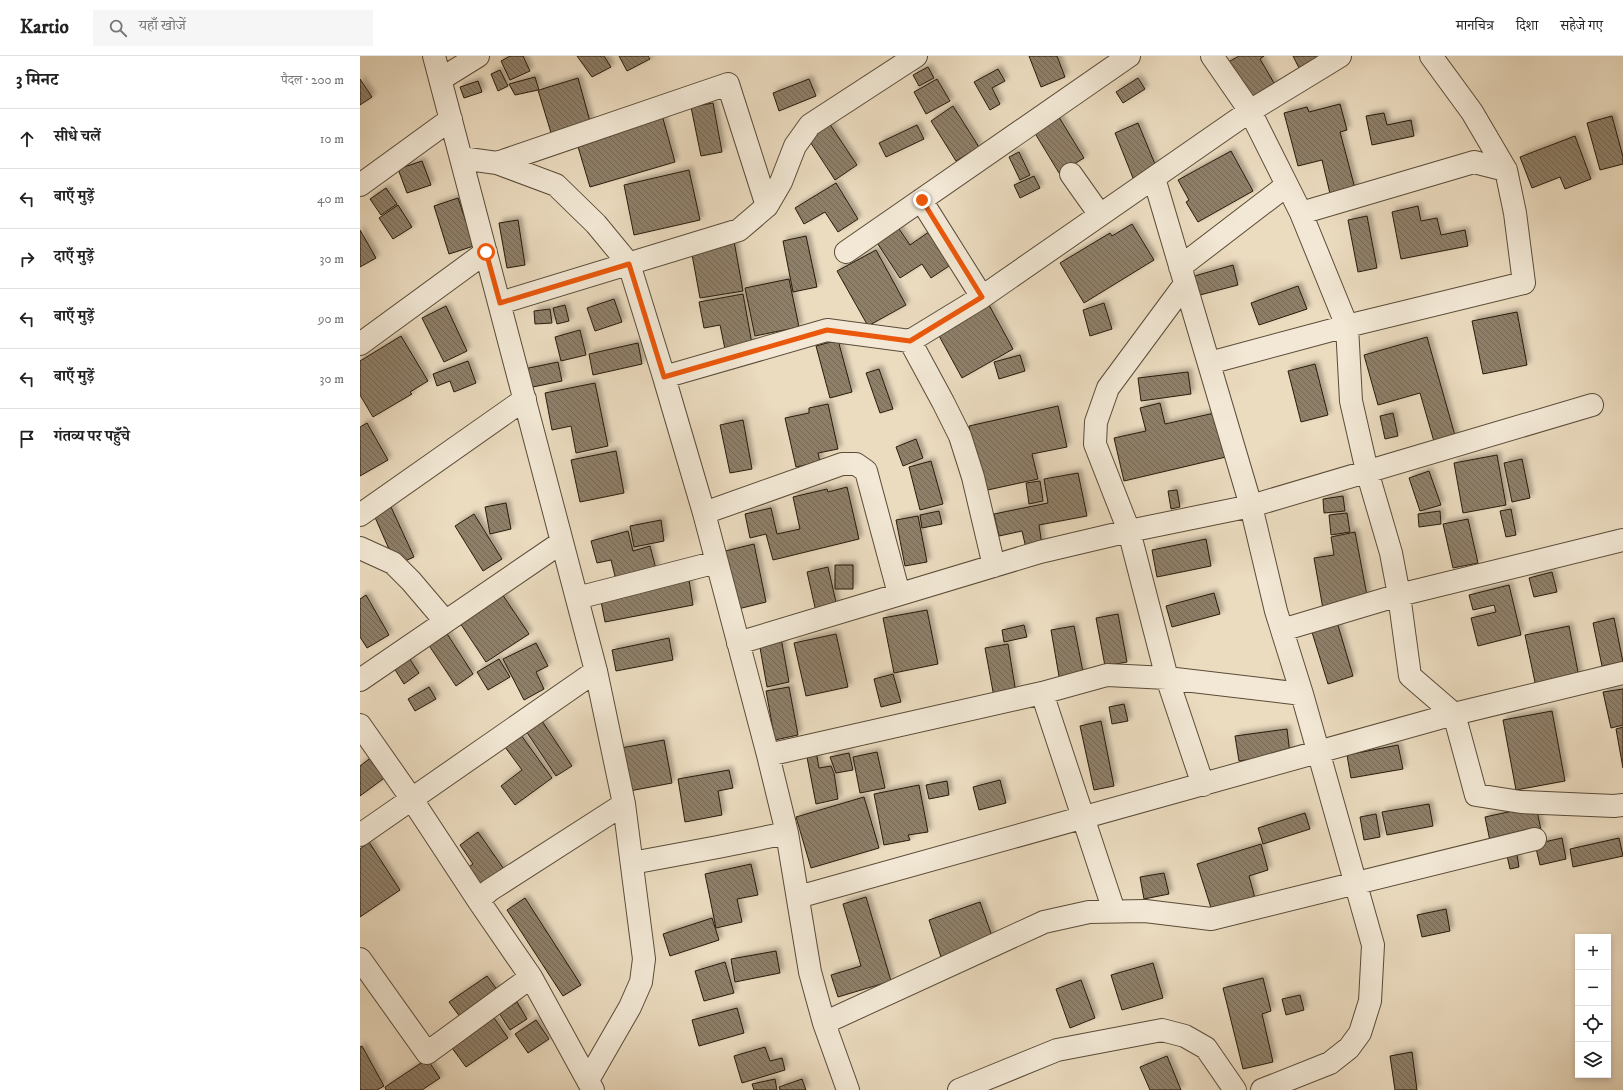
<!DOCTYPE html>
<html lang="hi">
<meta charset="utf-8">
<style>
:root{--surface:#fff;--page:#f6f6f6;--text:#222;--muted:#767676;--line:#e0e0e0}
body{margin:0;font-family:"IM FELL DW Pica","Noto Serif Devanagari",serif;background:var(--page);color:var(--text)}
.controls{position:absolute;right:12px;bottom:12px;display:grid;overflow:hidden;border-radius:0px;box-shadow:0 2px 6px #0003}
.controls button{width:36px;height:36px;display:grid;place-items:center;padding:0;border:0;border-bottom:1px solid var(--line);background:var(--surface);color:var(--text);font:20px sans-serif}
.stop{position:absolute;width:12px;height:12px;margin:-9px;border:3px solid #ea580c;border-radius:50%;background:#fff}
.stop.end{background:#ea580c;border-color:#fff;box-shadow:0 1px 4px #0008}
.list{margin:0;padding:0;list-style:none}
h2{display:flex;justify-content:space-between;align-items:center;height:52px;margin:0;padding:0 16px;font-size:17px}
h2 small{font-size:13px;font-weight:400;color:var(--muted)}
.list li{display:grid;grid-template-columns:26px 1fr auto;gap:12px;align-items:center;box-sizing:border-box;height:60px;padding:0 16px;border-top:1px solid var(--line)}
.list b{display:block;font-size:15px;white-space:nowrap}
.list em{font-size:13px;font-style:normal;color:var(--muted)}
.icon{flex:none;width:22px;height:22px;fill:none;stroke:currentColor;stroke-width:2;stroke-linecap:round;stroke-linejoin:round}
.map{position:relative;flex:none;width:1263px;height:1034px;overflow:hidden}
header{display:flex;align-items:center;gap:24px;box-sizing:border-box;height:56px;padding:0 20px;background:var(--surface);border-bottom:1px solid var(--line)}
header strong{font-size:19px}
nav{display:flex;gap:22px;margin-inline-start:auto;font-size:14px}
.search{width:280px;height:36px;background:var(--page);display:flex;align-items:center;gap:10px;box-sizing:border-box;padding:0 14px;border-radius:0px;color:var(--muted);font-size:15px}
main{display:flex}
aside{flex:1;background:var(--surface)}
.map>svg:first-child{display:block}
.building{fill:url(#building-back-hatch);stroke:#291c0b;filter:url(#shadow)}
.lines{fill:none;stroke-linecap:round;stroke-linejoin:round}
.street-casing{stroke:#5a4c38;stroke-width:24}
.street{stroke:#f2e8d5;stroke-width:22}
.route{stroke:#ea580c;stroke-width:5}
</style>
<header>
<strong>Kartio</strong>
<div class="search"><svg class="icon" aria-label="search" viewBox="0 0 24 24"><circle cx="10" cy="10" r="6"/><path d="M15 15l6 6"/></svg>यहाँ खोजें</div>
<nav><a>मानचित्र</a><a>दिशा</a><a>सहेजे गए</a></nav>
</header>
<main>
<aside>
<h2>3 मिनट<small>पैदल · 200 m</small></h2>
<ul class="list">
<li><svg class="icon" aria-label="ahead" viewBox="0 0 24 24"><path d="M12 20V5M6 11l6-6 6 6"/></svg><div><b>सीधे चलें</b></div><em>10 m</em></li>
<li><svg class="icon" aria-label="left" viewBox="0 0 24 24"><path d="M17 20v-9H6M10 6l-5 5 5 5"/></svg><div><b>बाएँ मुड़ें</b></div><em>40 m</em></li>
<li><svg class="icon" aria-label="right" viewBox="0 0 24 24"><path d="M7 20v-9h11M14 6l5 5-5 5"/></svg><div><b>दाएँ मुड़ें</b></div><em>30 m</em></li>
<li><svg class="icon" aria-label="left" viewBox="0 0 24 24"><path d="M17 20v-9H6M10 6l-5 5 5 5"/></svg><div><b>बाएँ मुड़ें</b></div><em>90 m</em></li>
<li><svg class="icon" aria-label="left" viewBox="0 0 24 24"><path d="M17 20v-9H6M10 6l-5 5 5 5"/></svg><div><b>बाएँ मुड़ें</b></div><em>30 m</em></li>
<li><svg class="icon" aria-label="arrive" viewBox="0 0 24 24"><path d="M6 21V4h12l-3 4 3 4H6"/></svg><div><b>गंतव्य पर पहुँचे</b></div></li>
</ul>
</aside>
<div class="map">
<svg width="1263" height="1034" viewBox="0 0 1263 1034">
<defs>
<pattern id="building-back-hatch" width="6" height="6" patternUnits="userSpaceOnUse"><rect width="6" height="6" fill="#8e7f69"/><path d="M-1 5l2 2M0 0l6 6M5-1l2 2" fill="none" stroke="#746755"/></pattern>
<filter id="shadow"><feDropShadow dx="3.5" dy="-3.5" stdDeviation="2" flood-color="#0004"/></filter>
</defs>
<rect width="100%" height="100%" fill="#ebdbbf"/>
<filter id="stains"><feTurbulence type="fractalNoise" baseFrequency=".005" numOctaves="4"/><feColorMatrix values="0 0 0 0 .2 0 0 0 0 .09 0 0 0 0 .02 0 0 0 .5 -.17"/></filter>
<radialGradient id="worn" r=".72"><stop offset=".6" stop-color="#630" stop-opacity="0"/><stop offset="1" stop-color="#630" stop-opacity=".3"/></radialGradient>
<path class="building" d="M150,0H163L170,15L150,24L141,5Z
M217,0H244L251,11L232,21Z
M259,0H288L290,3L267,15Z
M669,0H697L705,21L681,31Z
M879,0H904L900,3L917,32L888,49L865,8Z
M933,0H959L939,12Z
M568,11L574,22L559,30L553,19Z
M638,13L645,25L632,32L640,48L630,54L614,26Z
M140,14L148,30L138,35L131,18Z
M175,21L179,34L218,22L231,69L192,80L178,34L155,39L149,28Z
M778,22L785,33L763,47L756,36Z
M0,23L12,41L0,49Z
M449,23L456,40L419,55L413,37Z
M577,23L590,45L566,58L554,36Z
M118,25L122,36L104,42L100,31Z
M353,47L362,96L341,100L331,51Z
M980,48L987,74L980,76L997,140L972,146L962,104L938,110L924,57L947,51L949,56Z
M593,50L619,91L596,105L571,65Z
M1024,57L1027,69L1051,64L1054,80L1012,89L1006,60Z
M697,58L724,102L699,117L673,74Z
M302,59L315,106L230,131L216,84Z
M1252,60L1263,101V108L1240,114L1227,67Z
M469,67L497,109L475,124L447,81Z
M778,67L797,113L773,122L755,77Z
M557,69L564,83L526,101L519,87Z
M1215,80L1231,123L1205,133L1200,121L1172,132L1160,101Z
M871,95L893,135L838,166L826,146L829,144L818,124Z
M659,96L670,119L660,124L649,101Z
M62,105L71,129L47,137L38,113Z
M329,114L340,164L274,179L264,129Z
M674,120L680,132L660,142L654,129Z
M476,127L498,163L478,176L465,156L444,168L435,152Z
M26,132L37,148L21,159L10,143Z
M98,142L114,190L89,198L74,150Z
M38,149L52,171L33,183L19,162Z
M1058,150L1061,165L1077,162L1081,179L1105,174L1108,190L1041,203L1032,156Z
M1007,160L1017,212L998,216L988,164Z
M158,164L165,209L147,212L139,167Z
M535,167L550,189L573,173L595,206L571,222L562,208L540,222L514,182Z
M772,168L794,204L724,247L700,207L750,177L752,180Z
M0,174L16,202L0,211Z
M446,180L457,231L433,236L423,185Z
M374,185L383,235L340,242L331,193Z
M516,194L546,249L508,270L477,215Z
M873,209L878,229L836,240L831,221Z
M429,223L439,271L395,280L385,232Z
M938,230L947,253L899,269L891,247Z
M383,238L392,288L365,293L360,269L344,272L339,246Z
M254,243L262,266L235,275L227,252Z
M744,247L752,273L730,280L723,254Z
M205,249L209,265L197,268L193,252Z
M629,249L653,293L602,322L578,278Z
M86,250L107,295L84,306L62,262Z
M190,253L192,267L175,268L174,255Z
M1157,256L1167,309L1123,318L1112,265Z
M220,274L226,299L201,305L195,281Z
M41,280L68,325L50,336L52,338L13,361L0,339V305Z
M1067,281L1096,383L1075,389L1060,337L1018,349L1004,299Z
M478,284L492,336L470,342L456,290Z
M278,287L282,308L233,319L229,298Z
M660,299L665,315L639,323L634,306Z
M108,305L116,327L94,336L90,325L77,330L73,318Z
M198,306L202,325L168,332L164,313Z
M955,308L968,359L941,366L928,315Z
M519,313L533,353L520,357L506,317Z
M828,316L831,338L781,345L778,322Z
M235,327L248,390L216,397L211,370L192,374L185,337Z
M800,347L805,368L859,356L870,400L764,425L754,382L786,375L780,352Z
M468,348L478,393L458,397L460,406L436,411L425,362L449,357V352Z
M698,350L707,391L672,398L678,423L623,435L609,370Z
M1033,357L1038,380L1025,383L1020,360Z
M383,364L392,413L370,417L360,369Z
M7,367L28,404L0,420V371Z
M556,383L563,402L543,410L536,391Z
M256,395L264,437L220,446L211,404Z
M1137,399L1146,449L1103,457L1094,407Z
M1162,403L1170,442L1152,446L1144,407Z
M571,405L583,448L560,454L549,411Z
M1069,415L1081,449L1060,455L1049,422Z
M718,417L727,460L679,469L682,489L666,492L662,475L639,480L634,458L688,447L684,423Z
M680,425L683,445L669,448L666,427Z
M487,431L499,483L413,504L406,478L390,482L385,458L411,452L417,478L440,473L433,441L467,433L468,436Z
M817,434L820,451L811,453L808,435Z
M983,440L985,455L964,457L963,443Z
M146,447L151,473L130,478L125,451Z
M31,451L54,501L36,509L14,459Z
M1151,453L1156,479L1146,481L1140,455Z
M579,455L582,468L562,472L560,459Z
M1080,455L1081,468L1059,471L1058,458Z
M987,457L990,476L971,479L969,459Z
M114,458L142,503L123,515L95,470Z
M558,460L567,506L545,510L536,464Z
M1108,463L1118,507L1093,512L1083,468Z
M301,464L304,485L274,491L270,470Z
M268,475L273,495L290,490L296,513L256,524L251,504L237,507L231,485Z
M995,476L1008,545L963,553L954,502L974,499L971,481Z
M846,483L851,510L797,521L792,494Z
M394,488L406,546L378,553L365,495Z
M475,509H493V533H475Z
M468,511L478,555L457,560L447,516Z
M1192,516L1197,536L1174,541L1169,522Z
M329,524L333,549L245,566L240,540Z
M1149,529L1161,579L1118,590L1111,562L1136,556L1134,549L1113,554L1109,539Z
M140,535L169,578L126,606L98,564Z
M854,537L860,558L812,571L806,550Z
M6,539L29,579L7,592L0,581V543Z
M567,554L578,608L534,617L523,562Z
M758,558L767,606L745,610L736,562Z
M1254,562L1263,606L1242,610L1233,567Z
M977,566L993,620L968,628L951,573Z
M664,569L667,581L644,586L642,574Z
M714,570L724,621L700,626L691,574Z
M1209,570L1219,621L1176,631L1165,579Z
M84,573L113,618L96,630L66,585Z
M476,578L488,631L446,640L434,587Z
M309,582L313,604L256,615L252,594Z
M421,582L429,626L407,631L399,586Z
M176,587L188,610L176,616L184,633L164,644L143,603Z
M648,588L656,637L634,641L625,592Z
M49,602L59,617L44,628L34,612Z
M139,603L150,621L128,634L117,616Z
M533,618L541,646L521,651L514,623Z
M69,631L76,643L55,655L48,643Z
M429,631L438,679L415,684L406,635Z
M1263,633V669L1251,672L1243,636Z
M764,648L768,665L752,668L749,651Z
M1192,655L1205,725L1156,734L1143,664Z
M182,665L212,710L196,720L166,675Z
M741,665L754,730L734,734L720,670Z
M1263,671V712L1256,673Z
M927,673L930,698L879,705L875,680Z
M161,679L192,722L155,749L141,730L162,714L145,691Z
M304,684L312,727L264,736L256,693Z
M1038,689L1043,713L991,722L987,699Z
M456,695L459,712L471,710L474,717L478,743L456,748L446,696Z
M517,696L525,732L500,737L493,701Z
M489,697L493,714L476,717L470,701Z
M13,700L27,720L0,740V710Z
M369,714L373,732L358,735L362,759L325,766L318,723Z
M640,724L646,747L619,754L613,731Z
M587,725L589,739L569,743L566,729Z
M559,729L568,776L548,779L550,784L524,789L514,738Z
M504,741L519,792L451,812L436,761Z
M1069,748L1073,770L1027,779L1022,756Z
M1176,750L1181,774L1130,785L1125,761Z
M945,757L950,773L903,788L898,772Z
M1016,758L1020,781L1004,784L1000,761Z
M118,776L146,816L120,834L106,813L113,808L100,789Z
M1202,782L1206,803L1180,809L1175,788Z
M1259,782L1263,800L1213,811L1210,793Z
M9,786L40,834L0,861V793Z
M901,788L908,814L889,820L895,842L852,855L837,808Z
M1156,793L1159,811L1150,813L1146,795Z
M391,808L398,839L377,843L382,866L356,872L345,818Z
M804,817L809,838L784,843L780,821Z
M506,841L531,925L478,941L471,919L501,910L483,848Z
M165,842L221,929L203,940L147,854Z
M620,846L633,883L581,901L569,864Z
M1086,853L1090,875L1062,881L1057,859Z
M352,862L359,884L310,900L303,878Z
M416,895L420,917L375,926L371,903Z
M365,906L374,937L344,945L335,915Z
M793,907L803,942L762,954L751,919Z
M127,920L141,939L103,965L89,946Z
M903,922L911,955L902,958L913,1006L883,1013L863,932Z
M721,924L735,962L710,972L696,933Z
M940,939L944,954L926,959L922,943Z
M157,946L167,963L150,974L139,957Z
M377,952L384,977L339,990L332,964Z
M134,962L148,982L106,1011L92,992Z
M176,964L189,983L168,997L155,978Z
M2,990L24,1030L17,1034H0V991Z
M405,991L410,1005L422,1002L425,1014L382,1027L374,1000Z
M1052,996L1057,1034H1035L1030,1000Z
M807,1000L821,1034H790L780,1011Z
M67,1003L80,1022L62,1034H26L25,1031Z
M415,1023L417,1034H394L392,1028Z
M442,1023L446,1034H420L419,1031Z"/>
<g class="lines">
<defs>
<path id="street" d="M74,0L236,615L264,748L284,903L281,926L270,951L228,1024
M852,0L890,55L941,157L987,270L991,345L1007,415L1031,497L1039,539L1050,620L1094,658L1116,739L1161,746L1254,750L1263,749
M1071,0L1112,56L1146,114
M81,23L118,0
M101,102L137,107L196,129L236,168L269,208L304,321L467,274L550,285L622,241
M137,107L368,28L407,150
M711,118L740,159
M0,129L91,63
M561,144L622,241L890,55L980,0
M486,196L769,0
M820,211L927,129
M825,228L748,332L736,366L735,388L769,475L807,622L843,729
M140,247L379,174L407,150L421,126L435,90L450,69L556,0
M550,285L583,346L600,380L613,421L634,510
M0,288L126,196
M849,307L987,270L1164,227L1155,157L1146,114L1114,106L941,157
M304,321L344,457L408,699L682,637L747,619L807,622L942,638
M344,457L482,408H496L506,415L539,538
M0,459L165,343
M0,492L33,507L51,525L85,565
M217,542L357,506
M922,574L1039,539L1263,484
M378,587L680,496L769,475L891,450L794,122
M0,624L202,486
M682,637L754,855
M0,669L51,742L118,844L130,834L264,748
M427,777L450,916L464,967L488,1034
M0,779L236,615
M272,807L358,791L427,777L408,699
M438,841L1094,658L1263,617
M118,844L171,921L233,1034
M0,903L67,997L171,921
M464,967L684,866L729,856L785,855L851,863L1175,783
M599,1034L697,994L802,974L825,980L846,992L875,1034
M902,1034L970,1007L989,992L1000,977L1010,945L1013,889L942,638L916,555L891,450L1232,349"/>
</defs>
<use href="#street" class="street-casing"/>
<use href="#street" class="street"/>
</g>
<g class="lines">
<path class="route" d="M126,196L140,247L269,208L304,321L467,274L550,285L622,241L562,144"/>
</g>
<rect width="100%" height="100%" filter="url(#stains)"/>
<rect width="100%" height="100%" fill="url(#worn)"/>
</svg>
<div class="controls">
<button>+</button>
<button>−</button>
<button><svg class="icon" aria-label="locate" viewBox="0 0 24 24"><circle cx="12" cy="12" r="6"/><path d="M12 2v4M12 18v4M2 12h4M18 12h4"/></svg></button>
<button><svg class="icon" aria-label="layers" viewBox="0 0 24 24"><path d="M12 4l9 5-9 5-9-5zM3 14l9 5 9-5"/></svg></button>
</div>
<div class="stop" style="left:126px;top:196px"></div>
<div class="stop end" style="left:562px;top:144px"></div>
</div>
</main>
